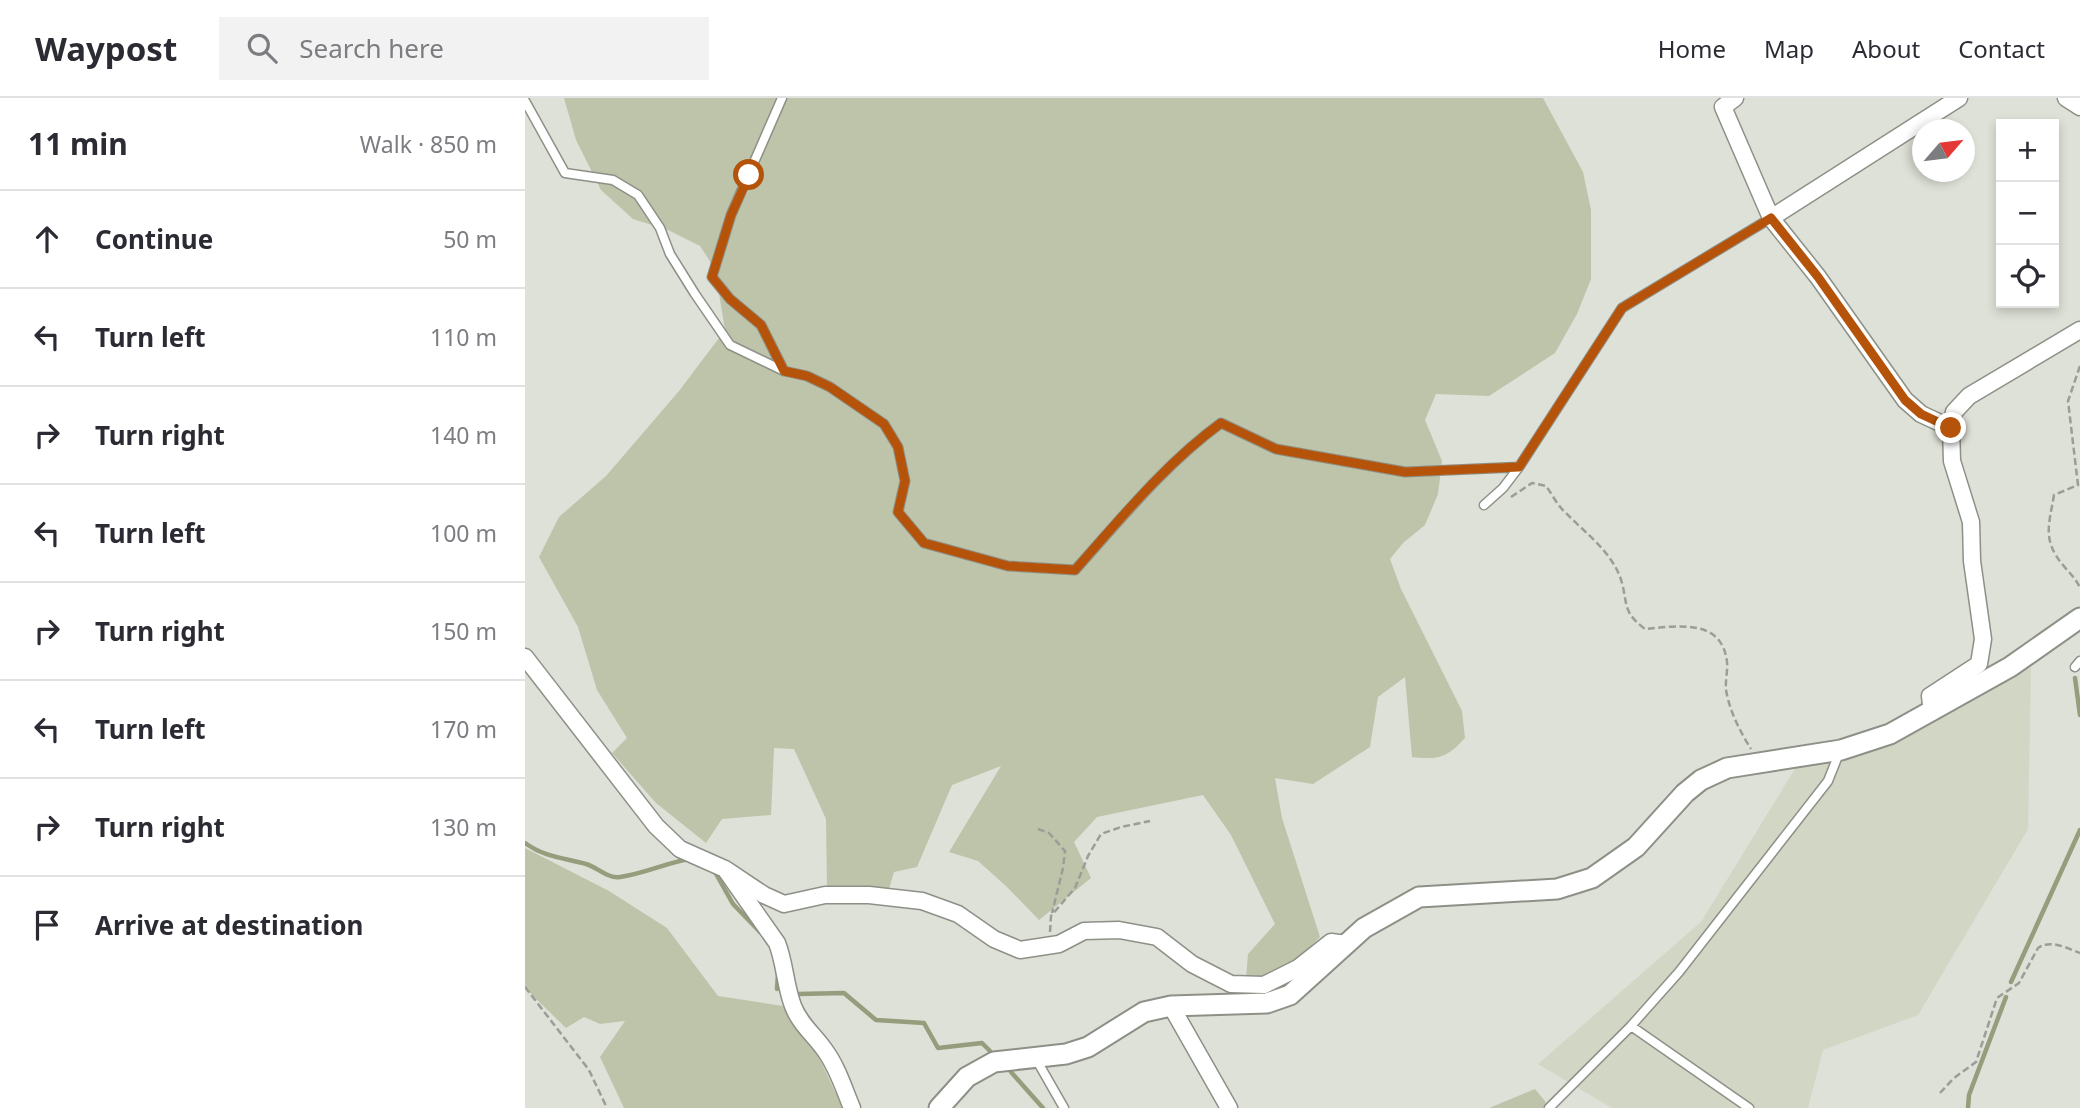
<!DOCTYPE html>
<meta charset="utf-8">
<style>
:root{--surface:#fff;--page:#f2f2f3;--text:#2b2b33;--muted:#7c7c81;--line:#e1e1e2}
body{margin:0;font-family:"Noto Sans",sans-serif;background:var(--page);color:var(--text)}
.controls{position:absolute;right:21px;top:21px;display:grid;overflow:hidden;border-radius:0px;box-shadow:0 4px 10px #0003}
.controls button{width:63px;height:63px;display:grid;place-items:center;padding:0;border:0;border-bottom:2px solid var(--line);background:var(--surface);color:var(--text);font:35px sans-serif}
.compass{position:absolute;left:1387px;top:21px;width:63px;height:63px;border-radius:50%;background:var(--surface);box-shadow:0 4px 10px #0003;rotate:62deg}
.stop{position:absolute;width:21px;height:21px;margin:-16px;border:5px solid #b45309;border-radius:50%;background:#fff}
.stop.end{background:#b45309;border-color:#fff;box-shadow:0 2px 7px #0008}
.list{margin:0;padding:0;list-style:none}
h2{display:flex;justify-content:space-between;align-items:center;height:91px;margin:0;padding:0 28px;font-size:30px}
h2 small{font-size:23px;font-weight:400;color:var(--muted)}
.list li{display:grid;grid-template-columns:46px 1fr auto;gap:21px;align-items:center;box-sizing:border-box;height:98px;padding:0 28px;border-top:2px solid var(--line)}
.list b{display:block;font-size:26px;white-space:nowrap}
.list em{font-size:23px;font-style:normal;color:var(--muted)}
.icon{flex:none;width:38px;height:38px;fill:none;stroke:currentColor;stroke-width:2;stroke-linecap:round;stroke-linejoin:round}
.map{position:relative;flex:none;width:1555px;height:1010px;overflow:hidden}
header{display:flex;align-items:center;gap:42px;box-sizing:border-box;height:98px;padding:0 35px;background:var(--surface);border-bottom:2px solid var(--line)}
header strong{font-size:33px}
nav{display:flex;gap:38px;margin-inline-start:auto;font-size:24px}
.search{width:490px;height:63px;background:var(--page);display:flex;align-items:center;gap:18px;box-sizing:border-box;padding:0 24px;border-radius:0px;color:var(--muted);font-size:26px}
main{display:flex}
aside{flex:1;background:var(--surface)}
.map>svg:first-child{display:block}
.built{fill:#d1d6c5}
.green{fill:#bdc4aa}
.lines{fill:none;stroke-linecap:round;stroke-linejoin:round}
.stream{stroke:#959d7d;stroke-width:4.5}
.service-casing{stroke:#8d9087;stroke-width:11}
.minor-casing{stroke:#8d9087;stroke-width:19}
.tertiary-casing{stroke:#8d9087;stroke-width:23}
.path{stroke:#9b9d96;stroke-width:2.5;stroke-dasharray:7 3.5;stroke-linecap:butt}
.service{stroke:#fff;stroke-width:8}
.minor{stroke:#fff;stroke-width:16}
.tertiary{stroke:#fff;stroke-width:19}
.route{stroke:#b45309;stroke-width:9}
</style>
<header>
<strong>Waypost</strong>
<div class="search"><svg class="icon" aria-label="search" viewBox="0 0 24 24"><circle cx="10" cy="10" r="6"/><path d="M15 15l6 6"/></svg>Search here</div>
<nav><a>Home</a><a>Map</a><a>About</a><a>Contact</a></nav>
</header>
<main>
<aside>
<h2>11 min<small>Walk · 850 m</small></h2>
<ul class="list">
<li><svg class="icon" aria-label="ahead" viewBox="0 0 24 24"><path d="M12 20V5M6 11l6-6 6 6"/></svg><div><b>Continue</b></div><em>50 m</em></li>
<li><svg class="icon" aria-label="left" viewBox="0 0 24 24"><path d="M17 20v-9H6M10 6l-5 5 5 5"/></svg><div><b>Turn left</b></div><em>110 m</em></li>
<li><svg class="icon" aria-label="right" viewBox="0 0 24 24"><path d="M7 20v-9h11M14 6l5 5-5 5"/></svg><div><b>Turn right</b></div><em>140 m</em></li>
<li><svg class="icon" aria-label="left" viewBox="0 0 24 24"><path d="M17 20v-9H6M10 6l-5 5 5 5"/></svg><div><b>Turn left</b></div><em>100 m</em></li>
<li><svg class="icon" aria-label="right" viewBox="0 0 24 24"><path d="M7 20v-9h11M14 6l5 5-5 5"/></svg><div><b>Turn right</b></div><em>150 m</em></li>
<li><svg class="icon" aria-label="left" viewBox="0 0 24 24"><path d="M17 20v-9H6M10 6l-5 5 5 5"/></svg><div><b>Turn left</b></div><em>170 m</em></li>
<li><svg class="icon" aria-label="right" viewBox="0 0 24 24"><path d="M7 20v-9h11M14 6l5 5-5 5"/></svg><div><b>Turn right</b></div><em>130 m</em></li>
<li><svg class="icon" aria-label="arrive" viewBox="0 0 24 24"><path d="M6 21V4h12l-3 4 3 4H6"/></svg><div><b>Arrive at destination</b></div></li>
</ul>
</aside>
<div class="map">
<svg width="1555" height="1010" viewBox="0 0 1555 1010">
<rect width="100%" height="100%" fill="#dee1d7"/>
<path class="built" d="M1506,569L1503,731L1393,917L1298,952L1283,1010H1087L1013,966L1176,824L1273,666L1333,659Z"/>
<path class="green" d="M39,0H1018L1058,74L1066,112V181L1052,216L1030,255L964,298L911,296L900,322L917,363L913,396L900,427L878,445L865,461L876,491L937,613L940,640C922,660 913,662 887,659L880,579L853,599L845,649L788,686L750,680L757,720L795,839L775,859L746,880L721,881L723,856L750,826L706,737L678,697L572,719L549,744L566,780L514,822L482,789L453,763L424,754L476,668L427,687L392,769L369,774L363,794L302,788L301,721L269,651L249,650L246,717L197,721L181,745L131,705L87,655L102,640L72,592L53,529L14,459L34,419L81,378L154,293L200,232L190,171L175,148L143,132L108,121L76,92L51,42Z
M0,750L84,793L142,830L193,898L258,908L293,957L310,994L322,1010H99L75,959L100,923L75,926L59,919L41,930L0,890Z
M1010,991L1020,1003L1022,1010H964Z"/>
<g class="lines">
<path class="stream" d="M1550,580L1555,617
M0,745C19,759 39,760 61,766C72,769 83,781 95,779C118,776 141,765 164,761
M190,774L208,806L235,834
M1486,884L1555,732
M252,891L253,876
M273,896L319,895L351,922L399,925L413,950L457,945L465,953
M486,974L518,1010
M1443,1010L1444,997L1481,899"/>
<defs>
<path id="service" d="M257,0L206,117L187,179L205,201L236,227L259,273
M0,3L40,75L88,82L113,97L135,130L145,156L170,196L205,247L259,273L282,278L305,289L359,326L373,349L380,383L373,414L399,445L483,468L550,472C596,421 640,366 696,325L751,351L880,374L994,369
M959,407L978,390L994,369L1097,210L1246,120
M1550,569L1555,563
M511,961L539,1010
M1024,1010L1106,928
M1224,1010L1106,928L1154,874L1303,683L1315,653"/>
<path id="minor" d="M1210,0L1198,9L1246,120L1293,179L1380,302L1396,316L1426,330
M1541,0L1555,9
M1246,120L1434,0
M0,559L131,728L155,751L200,771L252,845C260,865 260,887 268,908C275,926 288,936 299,951C312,968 319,991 327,1010
M1407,614L1405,598L1454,566L1458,541L1447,463L1446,424L1427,363L1426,330L1429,314L1444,298L1555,232
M200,771L239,797L259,806L300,797H344L397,803L433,816L469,841L495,852L534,846L559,833L594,832L632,839L667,866L706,886L739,887L773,870L806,844L822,846
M646,908L704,1010"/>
<path id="tertiary" d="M414,1010L442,979L469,964L541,956L563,949L619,914L646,908L742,905L765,897L839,830L894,799L1032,791L1067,780L1111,749L1160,695L1176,682L1202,670L1316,652L1365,636L1485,569L1555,520"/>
</defs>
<use href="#service" class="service-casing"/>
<use href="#minor" class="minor-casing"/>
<use href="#tertiary" class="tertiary-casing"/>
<path class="path" d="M1555,268L1543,303L1553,387L1529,397C1524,427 1517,442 1538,467C1544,475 1551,480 1555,490
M986,399L1007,385L1021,388C1027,396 1032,407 1040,414C1060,435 1089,455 1097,485C1103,509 1098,514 1120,531C1153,528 1197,520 1202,564C1203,575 1199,586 1202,597C1206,616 1216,635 1226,651
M513,731L524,735L540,753L538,770L527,815
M525,834L526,818L550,790L563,758L576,736L596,729L625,723
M0,889L64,972L82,1010
M1415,995L1429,980L1451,964L1472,900L1494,885L1513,850C1526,841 1541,850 1555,855"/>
<use href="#service" class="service"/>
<use href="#minor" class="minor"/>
<use href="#tertiary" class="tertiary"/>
</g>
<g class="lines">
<path class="route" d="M224,77L206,117L187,179L205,201L236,227L259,273L282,278L305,289L359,326L373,349L380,383L373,414L399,445L483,468L550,472C596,420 640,366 696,325L751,351L880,374L994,369L1097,210L1246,120L1293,179L1380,302L1396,316L1426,330"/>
</g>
</svg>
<div class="controls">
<button>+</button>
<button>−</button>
<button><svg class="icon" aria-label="locate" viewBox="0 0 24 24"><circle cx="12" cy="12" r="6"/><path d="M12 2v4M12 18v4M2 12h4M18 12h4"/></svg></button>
</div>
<svg class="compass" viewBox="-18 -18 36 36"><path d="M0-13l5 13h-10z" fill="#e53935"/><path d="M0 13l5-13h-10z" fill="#7c7c81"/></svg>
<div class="stop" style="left:224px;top:77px"></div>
<div class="stop end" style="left:1426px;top:330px"></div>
</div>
</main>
